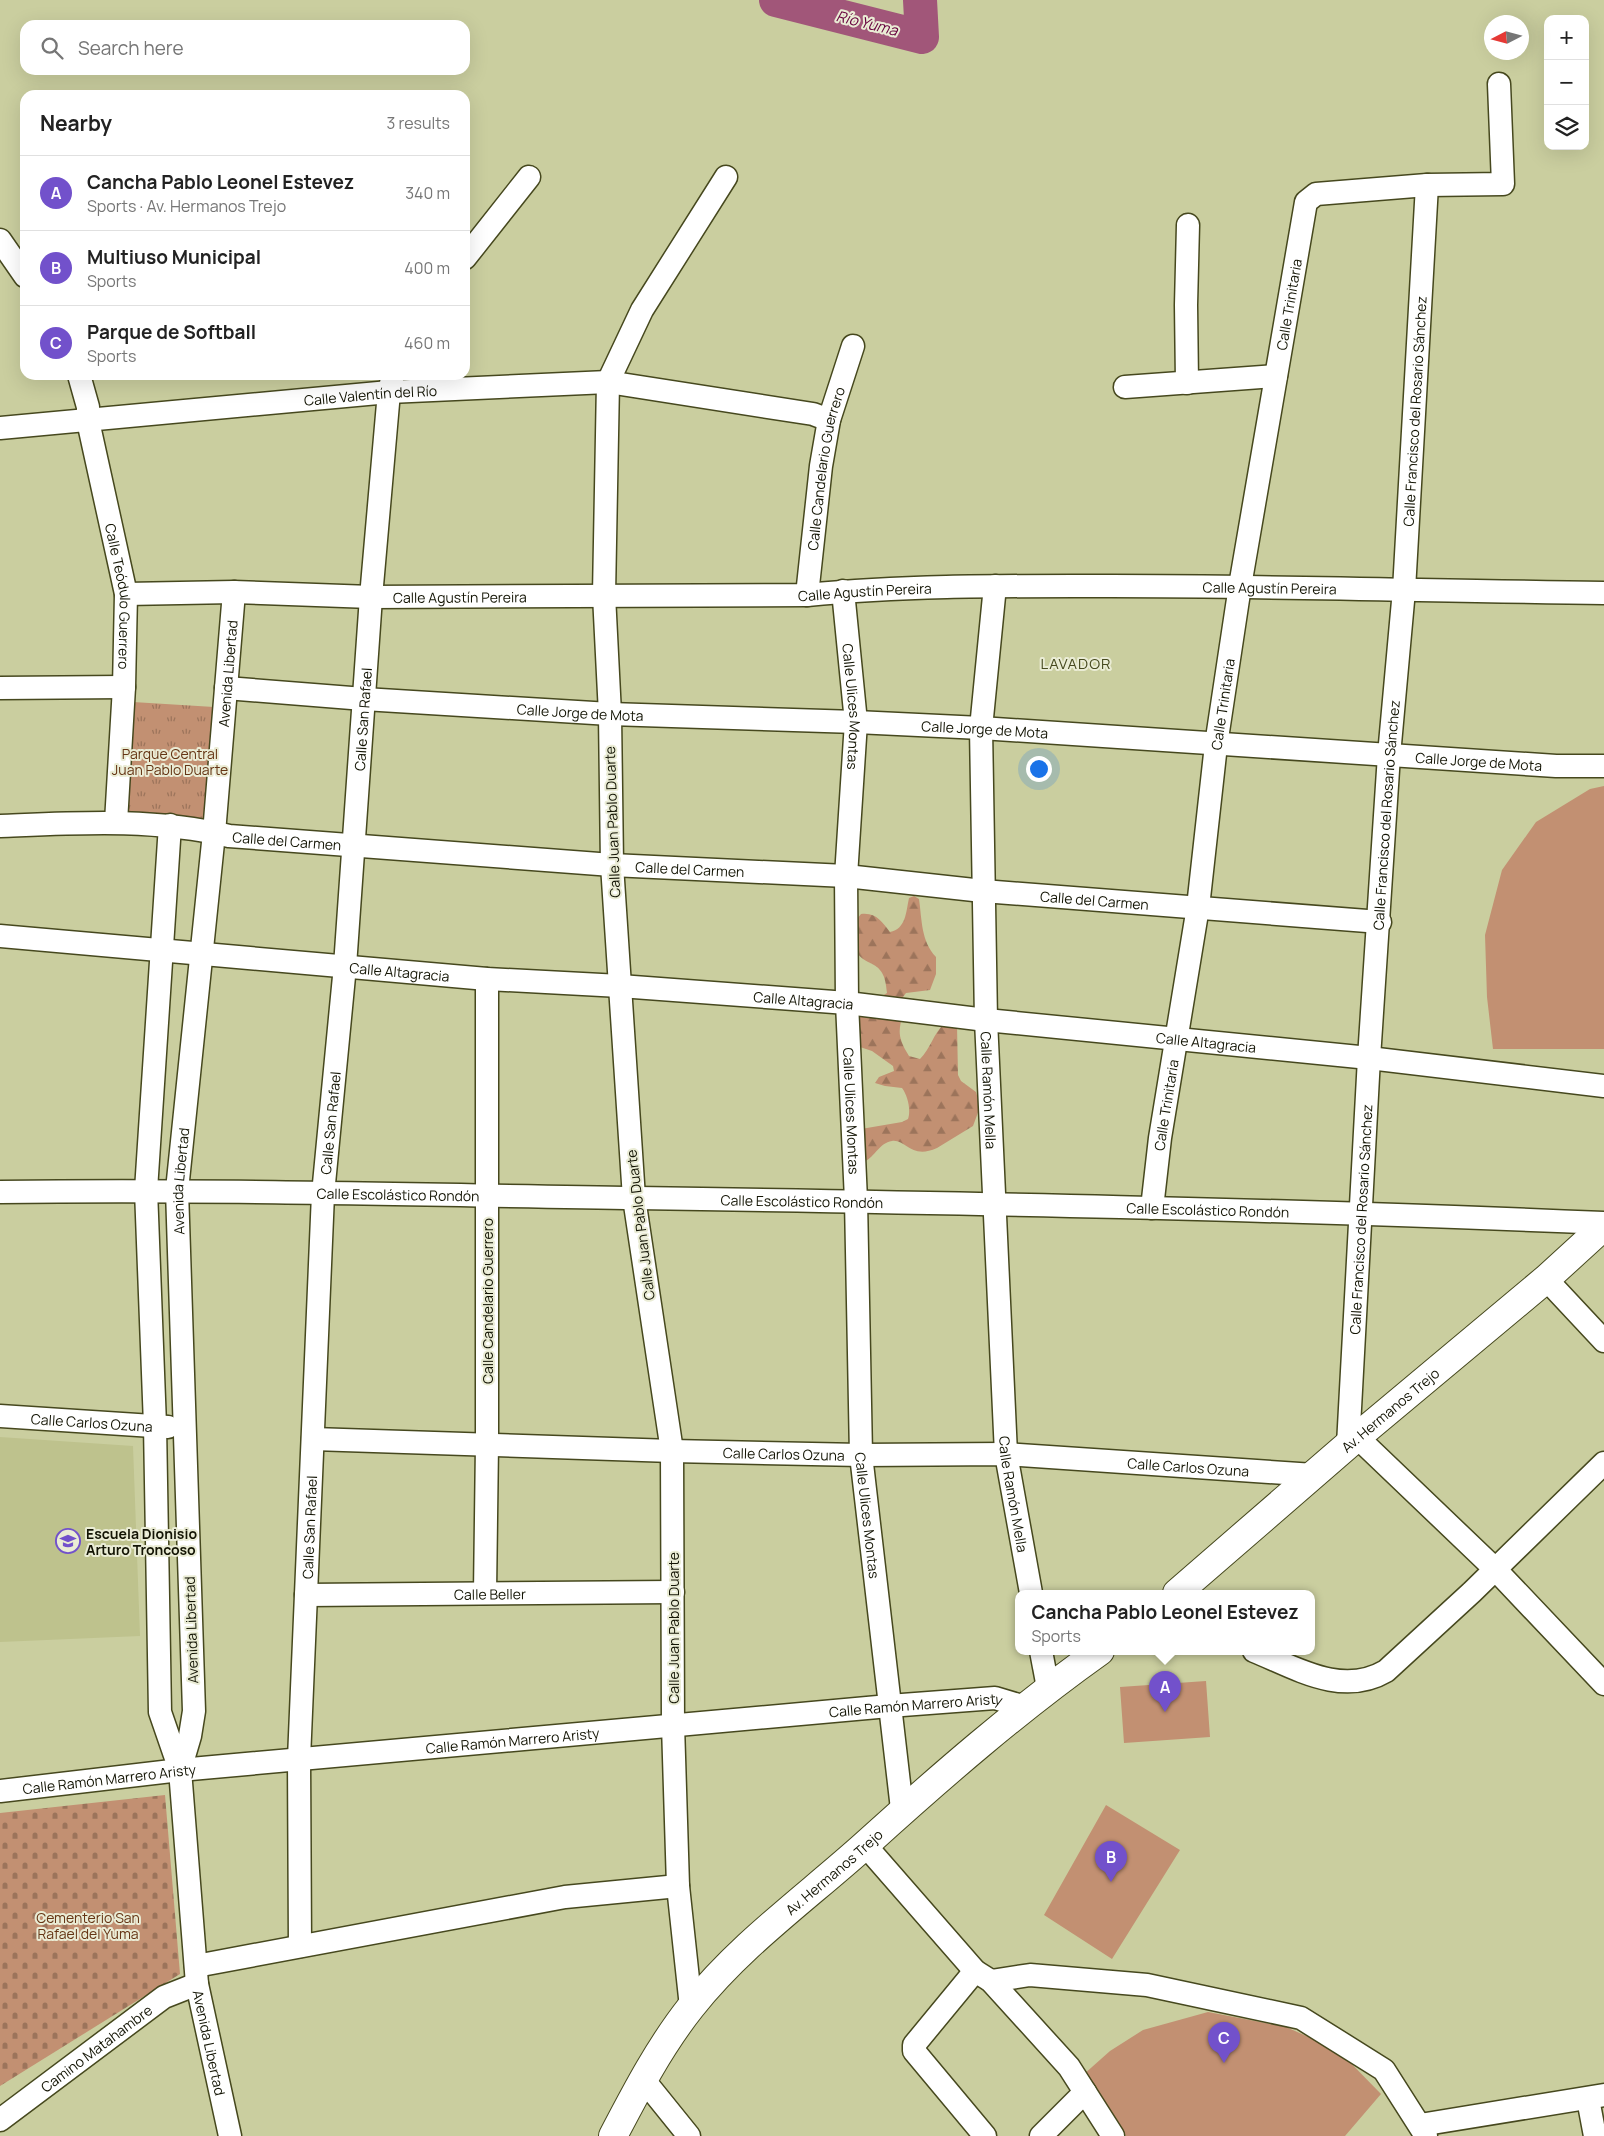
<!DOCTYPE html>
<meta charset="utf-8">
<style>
:root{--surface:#fff;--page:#f6f6f6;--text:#222;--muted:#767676;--line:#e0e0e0;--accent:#7251cb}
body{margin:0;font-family:Manrope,sans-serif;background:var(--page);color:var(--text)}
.controls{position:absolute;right:15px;top:15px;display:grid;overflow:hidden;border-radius:10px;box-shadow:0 5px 20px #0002}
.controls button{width:45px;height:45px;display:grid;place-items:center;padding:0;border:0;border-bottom:1px solid var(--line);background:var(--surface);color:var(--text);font:25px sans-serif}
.compass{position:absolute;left:1484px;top:15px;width:45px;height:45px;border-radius:50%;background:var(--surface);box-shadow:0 5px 20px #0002;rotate:264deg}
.you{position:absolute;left:1038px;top:768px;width:18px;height:18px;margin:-12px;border:4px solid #fff;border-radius:50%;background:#1a73e8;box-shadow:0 0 0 8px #1a73e833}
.badge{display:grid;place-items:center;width:32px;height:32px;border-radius:50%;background:var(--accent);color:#fff;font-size:16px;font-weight:700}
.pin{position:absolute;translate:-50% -41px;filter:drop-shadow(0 1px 2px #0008)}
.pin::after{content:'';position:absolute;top:26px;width:18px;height:15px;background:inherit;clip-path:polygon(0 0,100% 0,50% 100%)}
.popup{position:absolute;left:1015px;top:1590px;width:300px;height:65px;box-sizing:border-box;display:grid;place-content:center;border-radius:10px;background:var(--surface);filter:drop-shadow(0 1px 4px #0005);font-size:16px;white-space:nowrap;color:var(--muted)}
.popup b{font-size:19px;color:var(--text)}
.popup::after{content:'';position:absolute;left:50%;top:100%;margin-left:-10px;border:10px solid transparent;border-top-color:var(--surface)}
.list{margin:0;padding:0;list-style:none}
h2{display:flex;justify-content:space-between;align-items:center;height:65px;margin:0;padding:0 20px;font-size:21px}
h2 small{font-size:16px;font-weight:400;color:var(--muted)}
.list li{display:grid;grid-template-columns:32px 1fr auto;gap:15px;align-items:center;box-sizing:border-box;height:75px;padding:0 20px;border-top:1px solid var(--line)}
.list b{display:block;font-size:19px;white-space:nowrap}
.list p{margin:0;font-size:16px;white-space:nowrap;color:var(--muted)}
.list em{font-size:16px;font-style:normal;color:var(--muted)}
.icon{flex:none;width:28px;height:28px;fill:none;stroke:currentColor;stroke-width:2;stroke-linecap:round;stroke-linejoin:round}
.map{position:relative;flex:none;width:1604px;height:2136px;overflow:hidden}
.search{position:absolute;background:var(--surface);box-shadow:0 5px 20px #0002;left:20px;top:20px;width:450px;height:55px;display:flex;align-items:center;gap:12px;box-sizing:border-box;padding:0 18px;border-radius:15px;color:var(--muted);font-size:19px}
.panel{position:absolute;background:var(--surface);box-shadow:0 5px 20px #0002;left:20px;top:90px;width:450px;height:290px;border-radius:15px}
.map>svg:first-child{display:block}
.built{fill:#bec28d}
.grass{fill:#c29072}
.forest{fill:url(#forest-firs)}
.cemetery{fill:url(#cemetery-stones)}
.park{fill:url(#park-tufts)}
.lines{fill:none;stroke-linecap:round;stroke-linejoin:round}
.river{stroke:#a15679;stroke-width:34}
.street-casing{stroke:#46481e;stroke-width:25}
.secondary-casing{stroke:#46481e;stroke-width:30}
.street{stroke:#fff;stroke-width:22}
.secondary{stroke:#fff;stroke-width:28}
.labels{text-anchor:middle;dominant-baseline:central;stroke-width:4;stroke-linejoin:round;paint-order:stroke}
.street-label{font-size:14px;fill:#131404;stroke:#eaecd5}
.park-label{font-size:14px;fill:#653514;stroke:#eaecd5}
.poi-label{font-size:14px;font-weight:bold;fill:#131404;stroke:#eaecd5;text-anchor:start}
.water-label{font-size:15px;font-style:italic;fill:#66013e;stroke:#eaecd5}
.neighbourhood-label{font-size:15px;letter-spacing:1px;fill:#474a1f;stroke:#eaecd5}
</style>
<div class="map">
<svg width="1604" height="2136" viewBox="0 0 1604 2136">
<defs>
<pattern id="forest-firs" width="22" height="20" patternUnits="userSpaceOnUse" patternTransform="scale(1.25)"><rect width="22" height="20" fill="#c29072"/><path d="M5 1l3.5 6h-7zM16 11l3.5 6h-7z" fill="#9c745b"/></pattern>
<pattern id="cemetery-stones" width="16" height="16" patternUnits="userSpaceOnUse" patternTransform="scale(1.25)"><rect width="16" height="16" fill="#c29072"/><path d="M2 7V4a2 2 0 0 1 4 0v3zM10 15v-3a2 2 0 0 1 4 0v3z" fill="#9c745b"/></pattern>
<pattern id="park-tufts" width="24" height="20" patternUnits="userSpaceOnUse" patternTransform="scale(1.25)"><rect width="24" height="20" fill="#c29072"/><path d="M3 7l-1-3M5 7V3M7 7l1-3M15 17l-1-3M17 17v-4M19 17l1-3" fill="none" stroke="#9c745b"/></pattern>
</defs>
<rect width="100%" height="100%" fill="#cace9f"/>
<path class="built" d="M0,1437L133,1446L140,1636L0,1642Z"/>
<path class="grass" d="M1604,786V1049H1493L1487,997L1485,935L1502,870L1536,822L1590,789Z
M1206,1681L1210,1737L1124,1743L1120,1687Z
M1106,1805L1180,1850L1112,1959L1044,1915Z
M1208,2012L1286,2027L1338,2050L1381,2094L1345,2136H1126L1083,2075L1110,2051L1143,2030Z"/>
<path class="forest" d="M914,896L919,899C922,920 921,941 936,957V974L930,990L906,993L903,997C905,1026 891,1028 909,1056L920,1059C931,1048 933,1034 944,1024L957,1025L958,1075L961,1081L976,1092L980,1107L973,1126L937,1148C911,1160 906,1139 892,1141C879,1143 876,1156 864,1162L861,1129L902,1122L908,1119C911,1110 908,1096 902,1088L885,1086L875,1083L879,1077L894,1071L893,1066L872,1051L854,1045L855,1013L887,993C885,955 863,970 855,948C853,942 853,932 852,925L861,914C876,912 882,922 890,932C906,929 906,912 909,898Z"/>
<path class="cemetery" d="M165,1795L180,1974L0,2086V1813Z"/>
<path class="park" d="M133,702L214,707L207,820L125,815Z"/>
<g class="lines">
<path class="river" d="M776,0L922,37L920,0"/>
<defs>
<g id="street">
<path d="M0,240L25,276"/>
<path d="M465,258L529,177"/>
<path id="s1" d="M79,375L88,407V421L126,594L124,687L116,822"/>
<path d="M1187,383L1186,305L1188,225"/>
<path d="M1125,387L1276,376"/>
<path id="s2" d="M0,428L389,392L608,382L813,414L829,420"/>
<path id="s3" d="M995,586L981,728L986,1020L1006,1454L1031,1593"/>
<path id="s4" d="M843,591L856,722L846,876L847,1003L856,1200L861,1455L902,1809"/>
<path id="s5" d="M126,594L234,592L371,597L807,595C908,585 1010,586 1111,586C1275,586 1440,591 1604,593"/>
<path id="s6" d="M807,595L821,466L829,420L853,346"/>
<path d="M0,688L124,687"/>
<path id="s7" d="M226,688L364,699L610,714L856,722L981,728L1556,766H1604"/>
<path id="s8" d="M170,825L146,1190L155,1425L160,1712L180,1770L197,1984L230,2136"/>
<path id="s9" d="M0,826C77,823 153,818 229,836L612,865L846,876L983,891L1380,922"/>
<path id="s10" d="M0,936L487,979L620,986L847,1003L986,1020L1369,1058L1604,1086"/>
<path id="s11" d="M0,1192C212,1189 425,1195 637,1198C959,1203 1282,1209 1604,1223"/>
<path id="s12" d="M1152,1208L1160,1138L1198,907L1216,745L1240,586L1306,202L1316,194L1427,185L1503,184L1499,84"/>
<path d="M1546,1279L1604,1341"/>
<path id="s13" d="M0,1416L168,1427"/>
<path d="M1357,1437L1495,1569L1604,1684"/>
<path id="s14" d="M313,1439L672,1451L861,1455L1006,1454L1314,1475"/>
<path id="s15" d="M1348,1445L1369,1058L1389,755L1404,590L1427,185"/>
<path d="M485,1593L487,1444V979"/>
<path id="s16" d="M306,1595L673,1592"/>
<path d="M1041,1651L1048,1688"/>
<path d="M1254,1651C1296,1668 1342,1697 1386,1671L1472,1592L1604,1463"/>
<path id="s17" d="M180,1770L190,1736L194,1711L177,1190L214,833L234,592"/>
<path id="s18" d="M0,1791L180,1770L889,1706L995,1698L1025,1707"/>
<path d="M865,1845L975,1971L991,1981L1069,2067L1113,2136"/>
<path id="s19" d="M300,1946L299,1759L323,1194L345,966L371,597L389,392L393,375"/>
<path d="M196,1966L565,1897L678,1886"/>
<path d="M975,1971L914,2045V2051L985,2136"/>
<path d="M991,1981L1030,1975L1147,1985L1301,2018L1384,2070L1426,2136"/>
<path d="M691,2007L678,1886L673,1725L672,1451L634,1198L612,865L610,714L604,595L608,382L642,310L726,177"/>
<path d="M643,2079L689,2136"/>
<path d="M1588,2099L1595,2136"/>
<path id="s20" d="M0,2120L164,1997L197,1984"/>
<path d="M1420,2125L1604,2095"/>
<path d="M1041,2136L1085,2092"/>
</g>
<g id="secondary">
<path id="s21" d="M1177,1593L1357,1437L1546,1279L1604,1226"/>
<path id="s22" d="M613,2136C636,2092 660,2046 691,2007C740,1945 806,1898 865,1845C940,1777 1017,1710 1100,1651"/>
</g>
</defs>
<use href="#street" class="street-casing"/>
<use href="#secondary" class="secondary-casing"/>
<use href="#street" class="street"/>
<use href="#secondary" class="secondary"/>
</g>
<defs>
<symbol id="school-ring" viewBox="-11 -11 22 22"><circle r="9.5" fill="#eaecd5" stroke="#7251cb" stroke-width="1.5"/><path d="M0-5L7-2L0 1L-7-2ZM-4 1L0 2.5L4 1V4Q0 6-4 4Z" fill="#7251cb"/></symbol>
</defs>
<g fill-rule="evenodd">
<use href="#school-ring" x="54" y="1527" width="28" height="28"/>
</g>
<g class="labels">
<g class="street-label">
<text stroke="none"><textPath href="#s12" startOffset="914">Calle Trinitaria</textPath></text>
<text stroke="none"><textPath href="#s2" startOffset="372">Calle Valentín del Río</textPath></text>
<text stroke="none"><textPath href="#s15" startOffset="1036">Calle Francisco del Rosario Sánchez</textPath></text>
<text stroke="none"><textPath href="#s6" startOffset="128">Calle Candelario Guerrero</textPath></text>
<text stroke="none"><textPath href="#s5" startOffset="1144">Calle Agustín Pereira</textPath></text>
<text stroke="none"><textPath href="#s5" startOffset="739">Calle Agustín Pereira</textPath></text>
<text stroke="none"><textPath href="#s5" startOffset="334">Calle Agustín Pereira</textPath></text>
<text stroke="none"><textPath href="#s1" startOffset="226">Calle Teódulo Guerrero</textPath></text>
<text stroke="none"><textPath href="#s17" startOffset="1101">Avenida Libertad</textPath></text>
<text stroke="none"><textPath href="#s12" startOffset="509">Calle Trinitaria</textPath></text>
<text stroke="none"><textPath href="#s4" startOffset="116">Calle Ulices Montas</textPath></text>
<text stroke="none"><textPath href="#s7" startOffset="355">Calle Jorge de Mota</textPath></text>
<text stroke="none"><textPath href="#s19" startOffset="1229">Calle San Rafael</textPath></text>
<text stroke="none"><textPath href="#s7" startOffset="760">Calle Jorge de Mota</textPath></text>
<text stroke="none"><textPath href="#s7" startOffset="1255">Calle Jorge de Mota</textPath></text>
<text stroke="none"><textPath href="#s15" startOffset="631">Calle Francisco del Rosario Sánchez</textPath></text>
<text transform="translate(612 822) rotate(-92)">Calle Juan Pablo Duarte</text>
<text stroke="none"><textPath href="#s9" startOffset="288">Calle del Carmen</textPath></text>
<text stroke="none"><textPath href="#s9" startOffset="692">Calle del Carmen</textPath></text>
<text stroke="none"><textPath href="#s9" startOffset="1098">Calle del Carmen</textPath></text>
<text stroke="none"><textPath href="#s10" startOffset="401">Calle Altagracia</textPath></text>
<text stroke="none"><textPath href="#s10" startOffset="806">Calle Altagracia</textPath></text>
<text stroke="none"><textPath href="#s10" startOffset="1211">Calle Altagracia</textPath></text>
<text stroke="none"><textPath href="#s3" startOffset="505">Calle Ramón Mella</textPath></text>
<text stroke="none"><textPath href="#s12" startOffset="104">Calle Trinitaria</textPath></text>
<text stroke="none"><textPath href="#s4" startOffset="521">Calle Ulices Montas</textPath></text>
<text stroke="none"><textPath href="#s19" startOffset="824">Calle San Rafael</textPath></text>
<text stroke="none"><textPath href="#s17" startOffset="591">Avenida Libertad</textPath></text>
<text stroke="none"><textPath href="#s11" startOffset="398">Calle Escolástico Rondón</textPath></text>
<text stroke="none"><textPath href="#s11" startOffset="802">Calle Escolástico Rondón</textPath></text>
<text stroke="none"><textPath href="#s11" startOffset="1208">Calle Escolástico Rondón</textPath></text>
<text stroke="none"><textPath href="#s15" startOffset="226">Calle Francisco del Rosario Sánchez</textPath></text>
<text transform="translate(640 1225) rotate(-97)">Calle Juan Pablo Duarte</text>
<text transform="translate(487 1301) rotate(-90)">Calle Candelario Guerrero</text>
<text stroke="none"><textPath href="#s21" startOffset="281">Av. Hermanos Trejo</textPath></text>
<text stroke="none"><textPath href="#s13" startOffset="92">Calle Carlos Ozuna</textPath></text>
<text stroke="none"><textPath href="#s14" startOffset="471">Calle Carlos Ozuna</textPath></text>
<text stroke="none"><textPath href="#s14" startOffset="876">Calle Carlos Ozuna</textPath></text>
<text stroke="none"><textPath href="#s3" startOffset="910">Calle Ramón Mella</textPath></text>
<text stroke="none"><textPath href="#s4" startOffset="926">Calle Ulices Montas</textPath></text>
<text stroke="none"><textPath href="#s19" startOffset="419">Calle San Rafael</textPath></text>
<text stroke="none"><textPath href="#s16" startOffset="184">Calle Beller</textPath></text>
<text transform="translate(673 1628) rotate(-90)">Calle Juan Pablo Duarte</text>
<text transform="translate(191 1630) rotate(-92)">Avenida Libertad</text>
<text stroke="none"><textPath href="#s18" startOffset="920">Calle Ramón Marrero Aristy</textPath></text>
<text stroke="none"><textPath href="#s18" startOffset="515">Calle Ramón Marrero Aristy</textPath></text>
<text stroke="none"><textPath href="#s18" startOffset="110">Calle Ramón Marrero Aristy</textPath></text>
<text stroke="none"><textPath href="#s22" startOffset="348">Av. Hermanos Trejo</textPath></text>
<text stroke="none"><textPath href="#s8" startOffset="1224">Avenida Libertad</textPath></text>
<text stroke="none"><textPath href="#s20" startOffset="120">Camino Matahambre</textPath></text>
</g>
<g class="park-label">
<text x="170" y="753">Parque Central<tspan x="170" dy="16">Juan Pablo Duarte</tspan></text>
<text x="88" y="1917">Cementerio San<tspan x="88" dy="16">Rafael del Yuma</tspan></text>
</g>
<g class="poi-label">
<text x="86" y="1533">Escuela Dionisio<tspan x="86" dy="16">Arturo Troncoso</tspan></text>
</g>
<g class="water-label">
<text transform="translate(867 23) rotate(14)">Río Yuma</text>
</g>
<g class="neighbourhood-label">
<text x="1076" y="663">LAVADOR</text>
</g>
</g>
</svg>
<div class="controls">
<button>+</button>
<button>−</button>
<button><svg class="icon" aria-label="layers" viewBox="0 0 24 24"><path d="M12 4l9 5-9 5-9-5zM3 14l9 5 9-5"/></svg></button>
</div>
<svg class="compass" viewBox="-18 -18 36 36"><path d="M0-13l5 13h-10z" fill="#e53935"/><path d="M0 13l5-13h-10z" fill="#767676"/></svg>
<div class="you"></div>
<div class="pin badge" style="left:1165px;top:1712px">A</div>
<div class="popup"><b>Cancha Pablo Leonel Estevez</b>Sports</div>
<div class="pin badge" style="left:1111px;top:1882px">B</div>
<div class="pin badge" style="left:1224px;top:2063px">C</div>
<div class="search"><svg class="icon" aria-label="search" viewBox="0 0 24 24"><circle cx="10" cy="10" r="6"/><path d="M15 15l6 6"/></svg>Search here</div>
<section class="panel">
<h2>Nearby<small>3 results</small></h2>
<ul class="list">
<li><span class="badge">A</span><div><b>Cancha Pablo Leonel Estevez</b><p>Sports · Av. Hermanos Trejo</p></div><em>340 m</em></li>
<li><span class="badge">B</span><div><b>Multiuso Municipal</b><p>Sports</p></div><em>400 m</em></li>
<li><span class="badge">C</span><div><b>Parque de Softball</b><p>Sports</p></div><em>460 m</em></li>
</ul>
</section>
</div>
